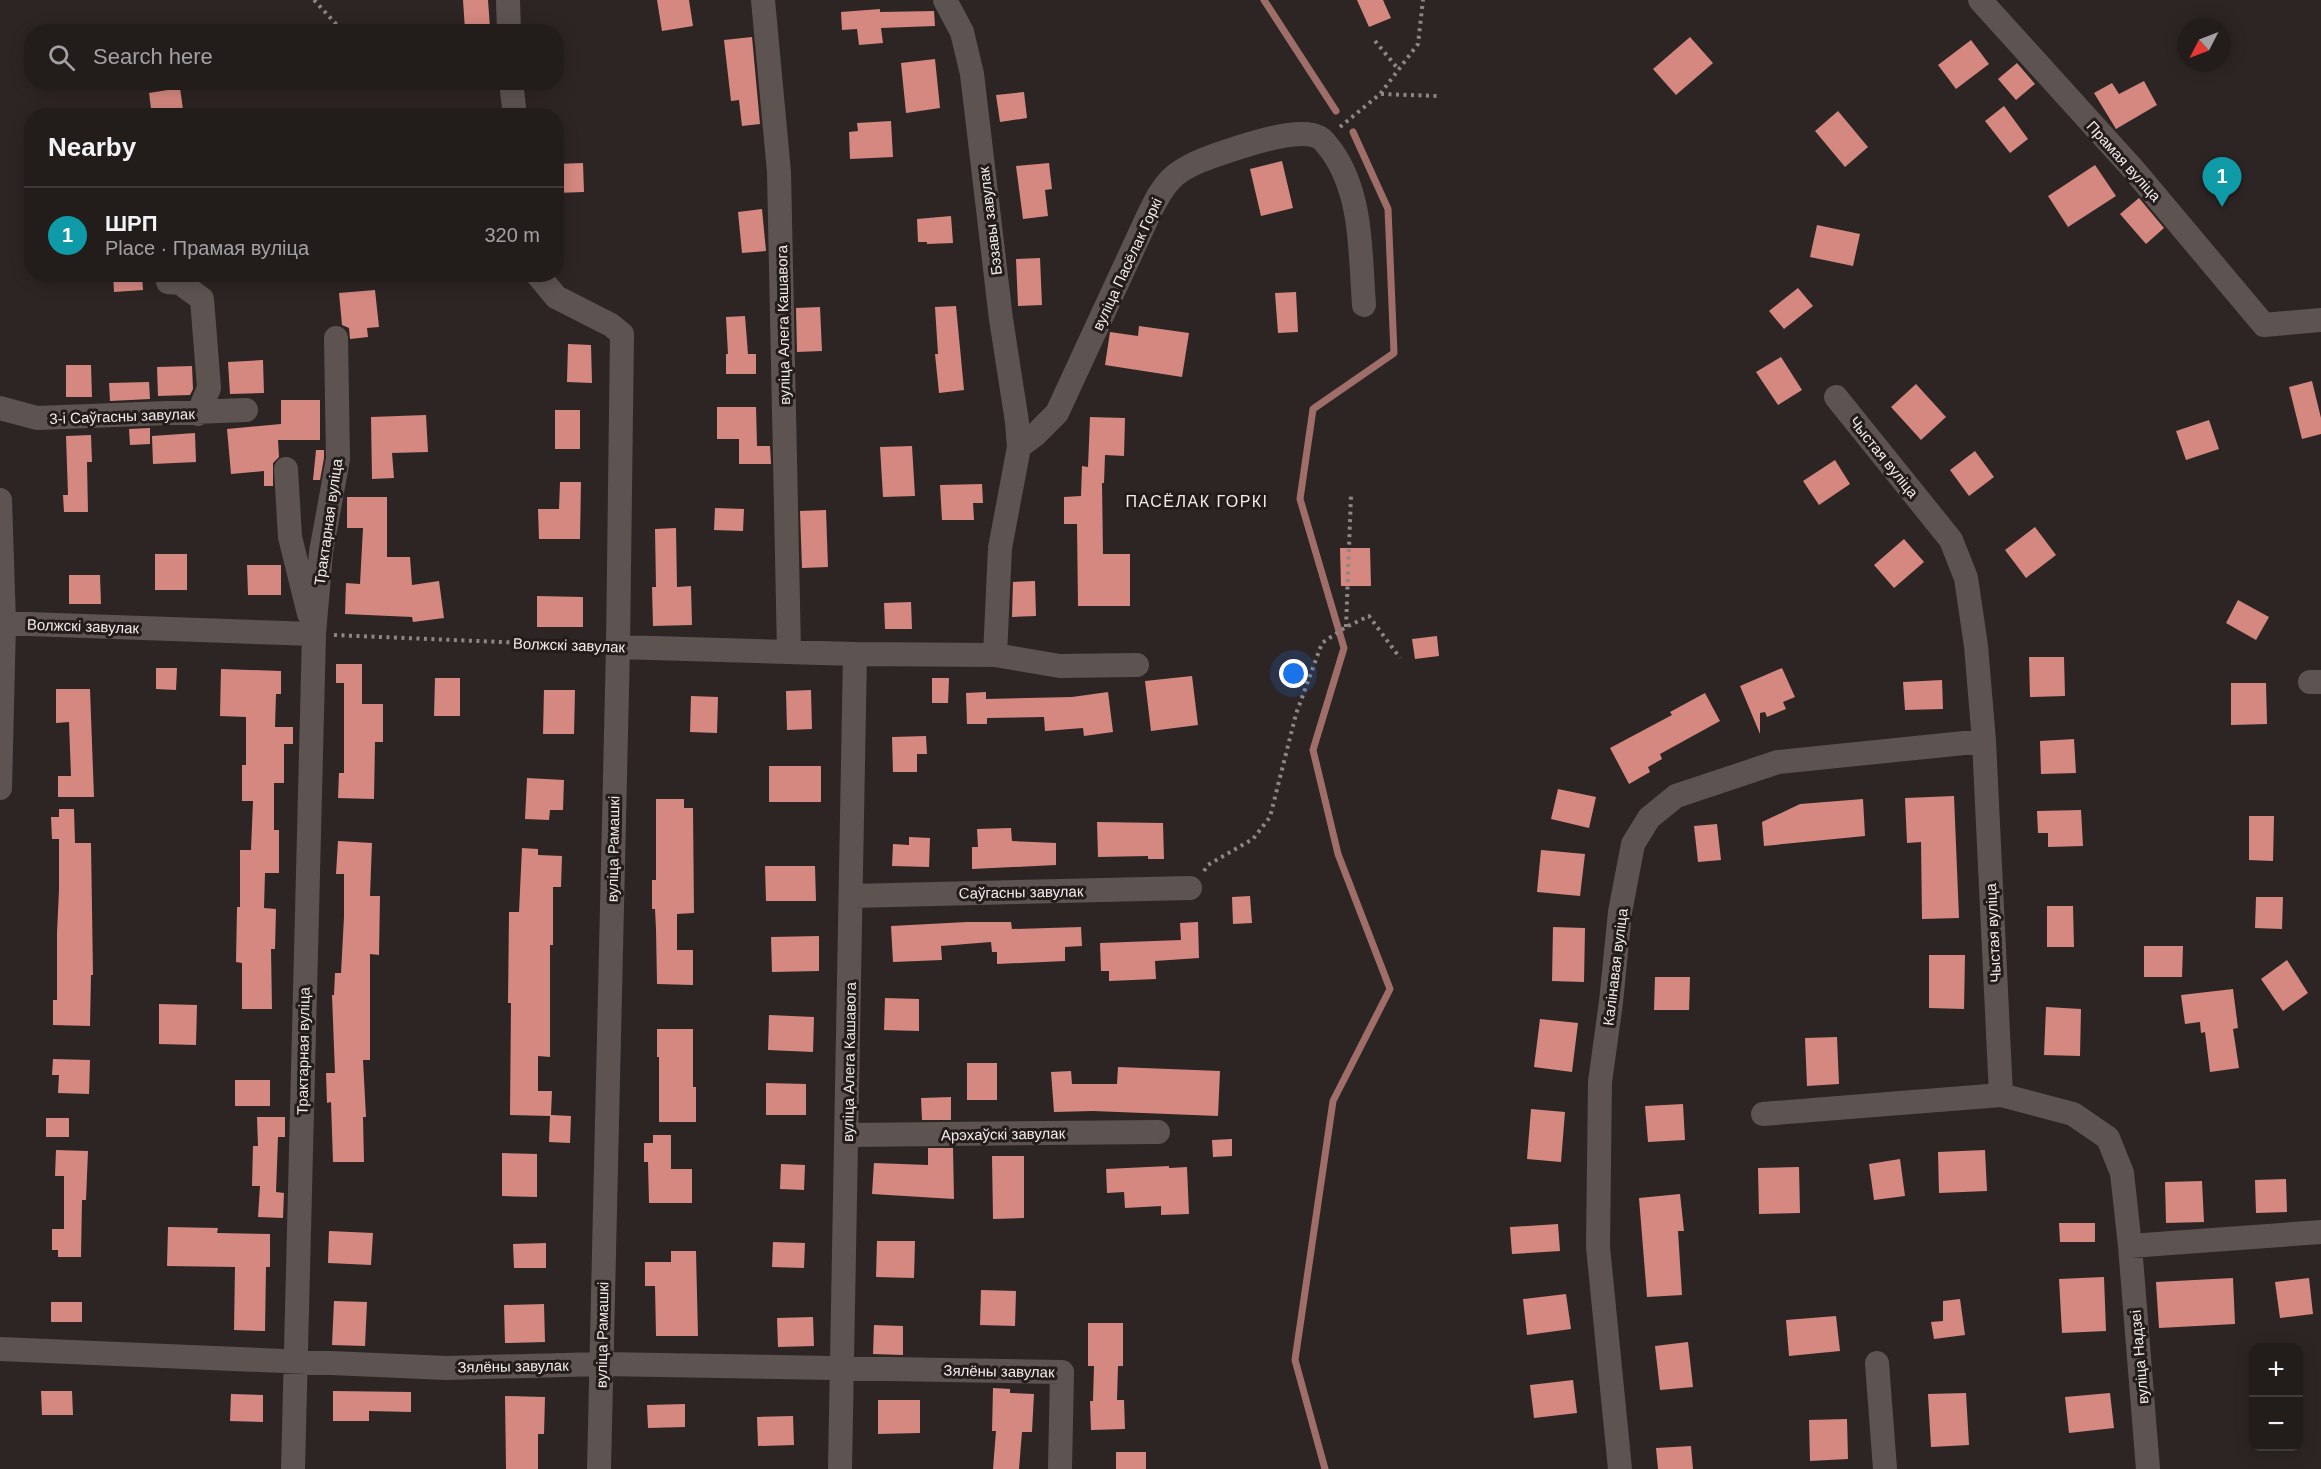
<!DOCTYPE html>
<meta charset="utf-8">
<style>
:root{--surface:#221c1b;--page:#2a2524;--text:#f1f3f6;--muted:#a2a1a3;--line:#3f3a3a;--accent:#ea580c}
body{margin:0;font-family:Arial,sans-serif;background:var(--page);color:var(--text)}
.controls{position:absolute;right:18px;bottom:18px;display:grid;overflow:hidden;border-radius:12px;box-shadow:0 3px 15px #0003}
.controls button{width:54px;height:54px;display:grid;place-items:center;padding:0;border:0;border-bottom:2px solid var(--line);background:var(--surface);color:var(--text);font:30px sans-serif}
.compass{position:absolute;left:2177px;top:18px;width:54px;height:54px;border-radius:50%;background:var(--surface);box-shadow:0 3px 15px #0003;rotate:228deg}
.you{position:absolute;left:1294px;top:674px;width:21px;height:21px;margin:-15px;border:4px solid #fff;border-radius:50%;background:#1a73e8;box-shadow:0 0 0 9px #1a73e833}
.badge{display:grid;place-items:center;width:39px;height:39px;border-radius:50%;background:var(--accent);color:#fff;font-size:20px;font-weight:700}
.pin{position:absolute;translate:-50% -50px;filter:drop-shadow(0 2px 3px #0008)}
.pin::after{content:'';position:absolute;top:32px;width:21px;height:18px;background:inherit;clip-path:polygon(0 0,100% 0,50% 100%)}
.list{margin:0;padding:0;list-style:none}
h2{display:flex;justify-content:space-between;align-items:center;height:78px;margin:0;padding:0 24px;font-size:26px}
h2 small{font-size:20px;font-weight:400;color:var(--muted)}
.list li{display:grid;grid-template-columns:39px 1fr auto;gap:18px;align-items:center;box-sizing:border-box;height:96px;padding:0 24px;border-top:2px solid var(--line)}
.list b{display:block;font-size:22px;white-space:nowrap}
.list p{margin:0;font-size:20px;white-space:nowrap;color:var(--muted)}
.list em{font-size:20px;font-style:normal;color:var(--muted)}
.icon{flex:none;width:33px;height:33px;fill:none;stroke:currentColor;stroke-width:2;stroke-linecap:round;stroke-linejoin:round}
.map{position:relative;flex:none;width:2321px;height:1469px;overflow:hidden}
.search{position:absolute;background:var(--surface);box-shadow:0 3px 15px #0003;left:24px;top:24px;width:540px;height:66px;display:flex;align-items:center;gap:15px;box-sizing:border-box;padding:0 21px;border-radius:24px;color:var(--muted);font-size:22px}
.panel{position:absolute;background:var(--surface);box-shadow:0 3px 15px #0003;left:24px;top:108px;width:540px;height:174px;border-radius:24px}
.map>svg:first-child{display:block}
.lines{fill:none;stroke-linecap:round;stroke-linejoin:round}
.stream{stroke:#a06e69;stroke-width:7}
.building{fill:#d5887f}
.path{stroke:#8c8685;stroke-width:4;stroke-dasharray:3 4.5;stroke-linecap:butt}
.street{stroke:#5d5452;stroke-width:24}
.labels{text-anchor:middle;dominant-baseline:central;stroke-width:6;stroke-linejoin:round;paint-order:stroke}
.street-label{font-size:15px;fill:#f0ebea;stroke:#231c1b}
.neighbourhood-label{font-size:16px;letter-spacing:1.5px;fill:#f0ebea;stroke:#231c1b}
</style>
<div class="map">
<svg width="2321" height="1469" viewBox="0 0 2321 1469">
<rect width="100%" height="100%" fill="#2d2524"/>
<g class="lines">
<path class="stream" d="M1264,0L1336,111
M1325,1469L1295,1360L1333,1101L1390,989L1338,854L1313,750L1344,648L1300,499L1313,409L1394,353L1388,209L1353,132"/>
</g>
<path class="building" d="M463,0H488L490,28L465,30Z
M657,0H689L693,26L662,31Z
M1357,0H1383L1391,18L1369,27Z
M880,9V12L934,11L935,26L881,28L883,43L859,45L857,29L842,30L841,12Z
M752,37L760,124L742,126L739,100L731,101L724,40Z
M1690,37L1713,63L1676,95L1653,69Z
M1971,40L1989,64L1956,89L1938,65Z
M935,59L940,108L906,113L901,63Z
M2017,63L2035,84L2016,100L1998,79Z
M2144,81L2157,105L2116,129L2094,93L2112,83L2119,94Z
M180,88L184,116H152L149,93Z
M1024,92L1027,118L1000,122L996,95Z
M2004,106L2028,139L2010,153L1985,121Z
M1838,111L1868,147L1845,167L1815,131Z
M891,121L893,157L850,159L849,132L858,131L857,123Z
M1282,161L1293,208L1261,216L1250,169Z
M583,163L584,192L556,193V164Z
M1049,163L1052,189L1045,190L1048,216L1023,219L1016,166Z
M2095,165L2116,196L2068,227L2048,196Z
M2139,198L2164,228L2146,244L2120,214Z
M762,209L766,251L742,253L738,212Z
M951,216L953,243L927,244V242H918L917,219Z
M1817,225L1860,234L1853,266L1810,257Z
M1040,258L1042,305L1018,306L1016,259Z
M113,274H142L143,290L114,292Z
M1798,288L1813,306L1784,329L1769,311Z
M375,290L379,327L367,328L368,337L350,339L349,328L342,325L339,293Z
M1296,292L1298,332L1278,333L1275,293Z
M956,306L964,390L939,393L935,354H938L935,307Z
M820,307L822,351L797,352L796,308Z
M745,316L748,354H756V374H726V354H728L726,317Z
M1139,326L1189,333L1182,377L1105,365L1110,332L1138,336Z
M568,344L591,345L592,383L567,382Z
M1781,357L1802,390L1778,405L1756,372Z
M263,360L264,393L230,394L228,362Z
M66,365H91L92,397H66Z
M192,366L193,389L190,395L158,396L157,367Z
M2312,381L2321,418V434L2302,439L2289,387Z
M149,382L150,399L110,401L109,383Z
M1916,384L1946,417L1921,440L1891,407Z
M281,400H320V440H278L279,457L273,463V486H264V471L231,474L227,429L281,424Z
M717,407H756L757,446H770L771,464H739V439H717Z
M555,410H580V449H555Z
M426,415L428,452L392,453L394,478L372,479L371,417Z
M1090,417L1125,418L1124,456L1105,455L1104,483H1102L1103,554H1130V606H1078L1077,524H1064V497L1081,496L1082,466L1088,467Z
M2209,420L2219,449L2186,460L2176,431Z
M150,428V444L130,445L129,429Z
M195,433L196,462L153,464L152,436Z
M91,435L92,462H87L88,512H64L63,495H68L66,436Z
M912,446L915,496L883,497L880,447Z
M316,450H324V458L320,480H313Z
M1975,451L1994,477L1969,496L1950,470Z
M1835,460L1850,484L1819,505L1803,481Z
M560,482H581L580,539H539L538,509H559Z
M982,484L983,503H973L974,520H942L940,485Z
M347,497H387V557H410L412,585L439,581L444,618L413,622L412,617L345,614L346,583L360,584L363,528H347Z
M715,508L744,509L743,531L714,530Z
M826,510L828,567L802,568L800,511Z
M2035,527L2056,555L2026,578L2005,550Z
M676,528L677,587L691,586L692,625L653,626L652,587H656L655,529Z
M1904,539L1924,562L1894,588L1874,565Z
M1340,548H1370L1371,586H1341Z
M155,554H187V590H155Z
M247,565H281V595H248Z
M69,575H100L101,604H69Z
M1035,581L1036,616L1012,617L1013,582Z
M537,596L583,597V627H537Z
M2238,600L2269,617L2256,640L2226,623Z
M911,602L912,629H885L884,603Z
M1437,636L1439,656L1415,659L1412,639Z
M2029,657H2064L2065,696L2030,697Z
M336,664H362V704H383V742H375L374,799L338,798L339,773H344V683H336Z
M156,668H177L176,690L156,689Z
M1782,668L1795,697L1783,702L1786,709L1767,717L1765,712L1760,713V734L1740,686Z
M221,669L281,671V694H276L275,727H293V744H284V783H274V830H279V873H265L264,908L276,909L275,949H271L272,1009H242V963L236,962L237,907H240V850H251L253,801H242V765H246V717L220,716Z
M1192,676L1198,725L1151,731L1145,681Z
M435,678H460V716H434Z
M932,678H949L948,703H932Z
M1942,680L1943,709L1905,710L1903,682Z
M2231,683H2266L2267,724L2231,725Z
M56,689H90L94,797H58V776H71L69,722L56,723Z
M544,690H575L574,734H543Z
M811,690L812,729L787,730L786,691Z
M986,692V699L1072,697L1108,692L1113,732L1084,736L1083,728L1045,731L1044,717L987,718V724H967L966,693Z
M1705,693L1720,721L1660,754L1662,759L1648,767L1650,772L1629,784L1610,748L1672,715L1670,712Z
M691,696L718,697L717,733L690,732Z
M926,736L927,754H917V772H893L892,737Z
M2074,739L2076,773L2041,774L2040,741Z
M769,766H821V802H769Z
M527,778L564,780L563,810H550L549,820L525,819Z
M1558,789L1596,797L1589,828L1551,819Z
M1954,796L1959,918L1922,919L1921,842L1907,843L1905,798Z
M656,799H684V808H693L694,913L677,914V950H693V985L657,984L656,929L655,909H652V880H656Z
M1863,799L1865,836L1764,846L1762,822L1800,804Z
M59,809H74L75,843H91L93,975H91L90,1026L53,1025V1000H57V933L59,890V839H52L51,817H59Z
M2081,810L2083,846L2048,847V833H2038L2037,811Z
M2249,816H2274L2273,861L2249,860Z
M1097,822L1163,823L1164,859H1148V856L1098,857Z
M1717,824L1721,860L1698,862L1694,826Z
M1011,828L1012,841L1056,843V865L972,869V847H978L977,829Z
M909,837L930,838L929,867L892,866L893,844L909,845Z
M338,841L372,843L370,896H380L379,955L370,954V1060H363L366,1117H363L364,1162H333L331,1102L327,1103L326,1073H335L332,995H334L335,973H341L344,917V874H336Z
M522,848L538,849V855L562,856L561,887H553V945H550V1057L538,1056V1091H552L551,1115L571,1116L570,1143L549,1142L550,1116L510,1115L511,1003H508L509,912H519Z
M1541,850L1585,854L1580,896L1537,892Z
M765,866H815L816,901H766Z
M1250,896L1252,923L1233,924L1232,897Z
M2256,897H2283L2282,929L2255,928Z
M2047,906H2073L2074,947H2047Z
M967,922H1011L1012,929L1081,927L1082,946L1065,947V961L997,964V952H992L991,942L941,946L942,960L893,962L891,926Z
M1198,922L1199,958L1155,961L1156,979L1109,981V971H1101L1100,943L1181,940L1180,923Z
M1553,927L1585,928L1584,982L1552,981Z
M819,936V971L772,972L771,937Z
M2144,946H2183L2182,977H2144Z
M1929,955H1965L1964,1009L1929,1008Z
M2287,960L2308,993L2283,1011L2261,979Z
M1655,977H1690L1689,1010H1654Z
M2233,989L2238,1028L2233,1029L2239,1068L2210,1072L2205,1032L2201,1033L2200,1022L2185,1024L2181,995Z
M885,998L919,999V1031L884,1030Z
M159,1004L197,1005L196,1045L159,1044Z
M2046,1007L2081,1009L2080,1056L2044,1055Z
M769,1015L814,1017L813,1052L768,1050Z
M1540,1019L1578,1023L1572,1072L1534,1067Z
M657,1029H693V1087H696V1122H659V1057H657Z
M1837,1037L1839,1084L1807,1086L1805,1038Z
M53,1059L90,1060L89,1094L58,1093L59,1075H52Z
M967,1063H997V1100H967Z
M1118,1067L1220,1071L1218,1116L1093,1111L1054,1112L1051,1072L1071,1071L1072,1084H1117Z
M235,1080H270V1106H235Z
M766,1083L806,1084V1115H766Z
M951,1097V1120H922L921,1098Z
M1683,1104L1685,1140L1648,1142L1645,1106Z
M1531,1109L1565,1112L1561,1162L1527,1159Z
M257,1117H285V1137H278L276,1192L284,1193L283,1218L258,1217L260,1186H252L253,1146H258Z
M46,1118H69V1137H46Z
M653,1135H671V1169H692V1203H649L648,1162H644V1143H653Z
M1232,1139V1156L1213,1157L1212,1140Z
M928,1148H953L954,1199L872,1194L874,1163L928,1165Z
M56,1150L88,1151L86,1200H82L81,1257H58V1250H52V1229H64V1176H55Z
M1985,1150L1987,1191L1939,1193L1938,1152Z
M502,1153L537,1154V1197L502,1196Z
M992,1156H1024V1218L993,1219Z
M1900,1159L1905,1196L1874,1200L1869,1164Z
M781,1164L805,1165L804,1190L780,1189Z
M1169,1166V1168L1187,1167L1189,1214L1161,1215V1206L1125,1208L1124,1192L1107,1193L1106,1169Z
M1799,1167L1800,1213L1759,1214L1758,1168Z
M2286,1179L2287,1212L2256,1213L2255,1180Z
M2202,1181L2204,1222L2166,1223L2165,1182Z
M1680,1194L1684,1231H1678L1682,1295L1647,1297L1639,1198Z
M2059,1223H2095V1242H2060Z
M1558,1224L1560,1251L1512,1254L1510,1227Z
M168,1227L218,1228L217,1233L270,1234V1267H266L265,1331L234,1330L235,1267L167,1266Z
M329,1231L373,1233L371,1265L328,1263Z
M877,1241H915L914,1278L876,1277Z
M773,1242L805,1243L804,1268L772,1267Z
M546,1243V1268H514L513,1244Z
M671,1251H696L698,1336H656L655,1286H645V1262H671Z
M2104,1277L2106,1331L2062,1333L2059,1279Z
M2233,1278L2235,1324L2159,1328L2156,1282Z
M2309,1278L2313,1314L2280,1318L2275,1282Z
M981,1290L1016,1291L1015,1326L980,1325Z
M1566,1294L1571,1329L1527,1335L1523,1299Z
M1960,1299L1965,1335L1934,1339L1931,1322L1943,1321V1301Z
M334,1301L367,1302L365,1346L332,1345Z
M51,1302H82V1322H51Z
M544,1304L545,1342L505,1343L504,1305Z
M1836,1316L1840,1351L1789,1356L1786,1320Z
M813,1317L814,1346L778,1347L777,1318Z
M1088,1323H1123V1366H1118L1117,1400H1124L1125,1429L1091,1430L1090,1401H1093L1094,1366H1088Z
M874,1325L903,1326V1355L873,1354Z
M1688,1342L1693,1387L1660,1390L1655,1346Z
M1573,1380L1577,1413L1534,1418L1530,1385Z
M993,1388L1010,1389V1393L1034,1394L1032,1432H1022L1019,1469H993L996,1431H992Z
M41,1391H72L73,1415H42Z
M333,1391L411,1392V1412L369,1411V1421H333Z
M1966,1393L1969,1445L1931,1447L1928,1394Z
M2110,1393L2114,1428L2069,1433L2065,1397Z
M231,1394L263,1395V1422L230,1421Z
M505,1396L545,1397L544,1434H538V1469H506Z
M878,1400H920V1433L878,1434Z
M685,1404V1427L648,1428L647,1405Z
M793,1416L794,1445L758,1446L757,1417Z
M1847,1419L1848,1459L1810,1461L1809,1420Z
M1691,1446L1693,1469H1658L1656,1448Z
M1116,1452H1146V1469H1116Z"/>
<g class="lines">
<path class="path" d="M314,0L337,25L352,32
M1375,41L1399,70
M476,82L489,88
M1381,94L1437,96
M1340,127L1380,94L1418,44L1423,0
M1346,627L1351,495
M334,635L596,646
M1204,871L1208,865L1253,839L1270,817L1296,714L1322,643L1346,627L1369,616L1400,658"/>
<path class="street" d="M508,0L509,32
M763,0L779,172L789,651
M945,0L962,32L972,74L1001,319L1017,422L1019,447L1000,548L995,655
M1980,0L2133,169L2264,325L2321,320
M511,82L515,116
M537,274L556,297L611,325L622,334L618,647L599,1469
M168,282L180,283L202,299L209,388L198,414
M1836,397L1951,540L1966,578L1976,646L1984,741L2001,1095L2073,1114L2108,1138L2122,1173L2130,1246L2321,1232
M0,408L37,418L246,410
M1019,447L1035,435L1057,413L1149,214C1155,202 1161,189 1171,179C1187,163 1216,155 1237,148C1255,142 1301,128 1318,137C1324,139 1327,146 1331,150C1363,194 1360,254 1364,305
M286,469L290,537L309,614
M0,500L4,623L0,788
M0,623L314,634
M618,647L855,654L995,655L1060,666L1137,665
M2310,682H2321
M852,896L1190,888
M1763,1114L2001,1095
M847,1135L1158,1132
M2130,1246L2148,1469
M0,1349L447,1368L601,1364L1062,1372L1060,1469
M1877,1363L1885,1469
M293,1469L314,634L321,552L338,459L336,338
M840,1469L855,654
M1620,1469L1598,1247L1600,1082L1611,1002L1620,912L1633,844L1649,818L1676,796L1778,762L1984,741"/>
</g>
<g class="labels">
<g class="street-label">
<text transform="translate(2124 161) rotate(48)">Прамая вуліца</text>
<text transform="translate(990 221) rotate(-97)">Бэзавы завулак</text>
<text transform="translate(1127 264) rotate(-65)">вуліца Пасёлак Горкі</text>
<text transform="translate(783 325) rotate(-91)">вуліца Алега Кашавога</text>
<text transform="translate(122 416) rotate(-2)">3-і Саўгасны завулак</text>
<text transform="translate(1884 457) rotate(51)">Чыстая вуліца</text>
<text transform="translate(328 522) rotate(-82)">Трактарная вуліца</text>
<text transform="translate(83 626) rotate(2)">Волжскі завулак</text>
<text transform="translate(569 645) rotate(2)">Волжскі завулак</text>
<text transform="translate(613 849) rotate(-89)">вуліца Рамашкі</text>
<text transform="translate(1021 892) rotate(-1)">Саўгасны завулак</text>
<text transform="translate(1993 933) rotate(-93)">Чыстая вуліца</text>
<text transform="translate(1615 967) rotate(-83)">Калінавая вуліца</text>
<text transform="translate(303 1051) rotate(-89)">Трактарная вуліца</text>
<text transform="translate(849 1062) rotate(-89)">вуліца Алега Кашавога</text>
<text transform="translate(1003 1134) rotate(-1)">Арэхаўскі завулак</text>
<text transform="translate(602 1335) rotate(-89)">вуліца Рамашкі</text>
<text transform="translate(2139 1357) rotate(-95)">вуліца Надзеі</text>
<text transform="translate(513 1366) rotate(-1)">Зялёны завулак</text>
<text transform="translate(999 1371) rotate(1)">Зялёны завулак</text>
</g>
<g class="neighbourhood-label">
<text x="1197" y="501">ПАСЁЛАК ГОРКІ</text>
</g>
</g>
</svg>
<div class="controls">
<button>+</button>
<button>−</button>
</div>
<svg class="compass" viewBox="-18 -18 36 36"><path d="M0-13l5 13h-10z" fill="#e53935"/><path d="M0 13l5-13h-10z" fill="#a2a1a3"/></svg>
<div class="you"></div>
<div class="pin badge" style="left:2222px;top:207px;background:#0f9aa8">1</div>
<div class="search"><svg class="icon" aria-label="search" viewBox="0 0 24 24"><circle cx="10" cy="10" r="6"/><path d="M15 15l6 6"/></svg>Search here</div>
<section class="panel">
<h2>Nearby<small></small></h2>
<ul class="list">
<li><span class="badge" style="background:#0f9aa8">1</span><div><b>ШРП</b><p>Place · Прамая вуліца</p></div><em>320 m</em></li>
</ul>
</section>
</div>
